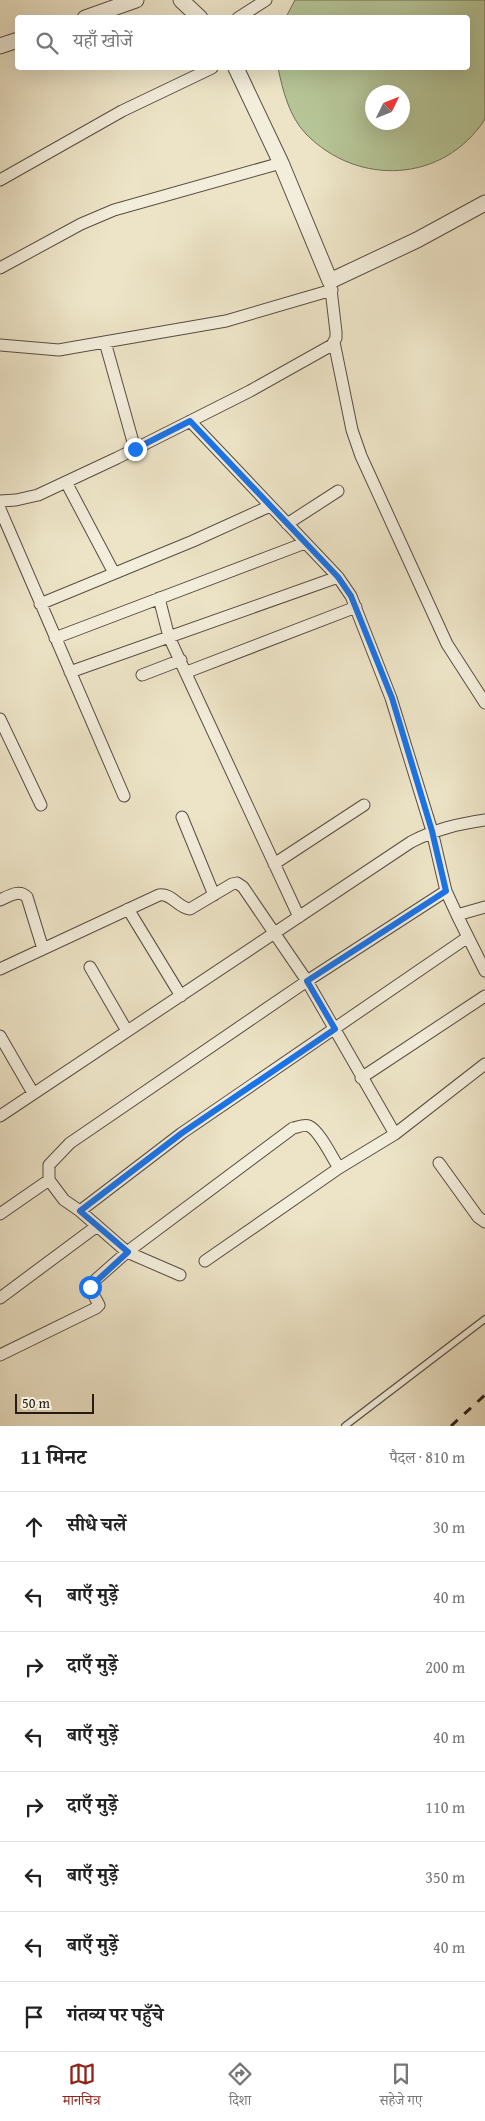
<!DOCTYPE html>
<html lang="hi">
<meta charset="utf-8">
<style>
:root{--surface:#fff;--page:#f6f6f6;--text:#222;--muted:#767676;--line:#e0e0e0;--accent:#8f2418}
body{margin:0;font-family:"Gentium Book Plus","Noto Serif Devanagari",serif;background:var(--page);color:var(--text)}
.compass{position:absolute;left:365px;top:85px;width:45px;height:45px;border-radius:50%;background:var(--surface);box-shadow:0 5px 20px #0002;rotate:47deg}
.scale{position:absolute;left:15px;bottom:12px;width:79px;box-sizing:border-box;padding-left:5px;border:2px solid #271b16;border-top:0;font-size:14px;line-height:18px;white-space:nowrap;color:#271b16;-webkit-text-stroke:4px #f3eddb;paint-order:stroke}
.stop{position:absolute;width:15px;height:15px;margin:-11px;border:4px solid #1a73e8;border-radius:50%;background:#fff}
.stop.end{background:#1a73e8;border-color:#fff;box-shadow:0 1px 5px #0008}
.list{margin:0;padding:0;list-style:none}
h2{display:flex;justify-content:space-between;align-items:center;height:65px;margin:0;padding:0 20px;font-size:21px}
h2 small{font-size:16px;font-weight:400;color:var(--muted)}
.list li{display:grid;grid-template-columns:32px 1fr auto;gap:15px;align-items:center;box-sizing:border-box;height:70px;padding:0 20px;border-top:1px solid var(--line)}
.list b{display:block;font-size:19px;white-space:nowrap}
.list em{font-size:16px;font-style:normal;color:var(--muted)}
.icon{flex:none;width:28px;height:28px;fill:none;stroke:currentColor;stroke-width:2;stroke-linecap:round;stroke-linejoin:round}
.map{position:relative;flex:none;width:485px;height:1426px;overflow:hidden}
.search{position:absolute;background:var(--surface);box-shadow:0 5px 20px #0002;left:15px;right:15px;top:15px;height:55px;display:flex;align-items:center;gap:12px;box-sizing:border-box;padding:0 18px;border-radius:5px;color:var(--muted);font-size:19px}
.sheet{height:625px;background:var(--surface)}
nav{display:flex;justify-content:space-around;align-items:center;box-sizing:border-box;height:70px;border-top:1px solid var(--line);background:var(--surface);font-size:14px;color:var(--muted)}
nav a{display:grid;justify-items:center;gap:2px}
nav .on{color:var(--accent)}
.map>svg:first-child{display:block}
.green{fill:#b6c597;stroke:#6e7056;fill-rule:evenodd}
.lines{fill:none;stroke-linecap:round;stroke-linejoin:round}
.service-casing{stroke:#584d42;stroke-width:8}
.minor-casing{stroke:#584d42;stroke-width:13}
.tertiary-casing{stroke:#584d42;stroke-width:17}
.service{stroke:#f3eddb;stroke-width:5.5}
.minor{stroke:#f3eddb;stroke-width:11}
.tertiary{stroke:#f3eddb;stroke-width:15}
.rail{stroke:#271b16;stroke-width:3;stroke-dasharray:9 9;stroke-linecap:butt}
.route{stroke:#1a73e8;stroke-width:6}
</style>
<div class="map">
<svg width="485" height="1426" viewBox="0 0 485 1426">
<rect width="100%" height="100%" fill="#ede4c7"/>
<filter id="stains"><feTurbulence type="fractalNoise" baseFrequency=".004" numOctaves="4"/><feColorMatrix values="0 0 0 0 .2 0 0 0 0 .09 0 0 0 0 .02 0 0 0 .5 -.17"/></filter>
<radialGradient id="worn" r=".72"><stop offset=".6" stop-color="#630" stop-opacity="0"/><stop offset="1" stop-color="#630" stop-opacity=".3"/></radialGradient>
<path class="green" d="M295,0H485V119C444,183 358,187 306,134C289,116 283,91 278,68H468V18L286,17ZM372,92H402V122H372Z"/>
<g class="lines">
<defs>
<path id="service" d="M345,1426L485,1319"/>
<path id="minor" d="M238,18L266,0
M0,180L122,111L212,68
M0,268L81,224L114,210L281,163
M105,342L135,449
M334,342L352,430L361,456L447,644L485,703
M0,345L59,350L70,348L226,321L332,290
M190,421L338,577L351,596L391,698L432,831L446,891L457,915
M66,482L114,573
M0,501L16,500L38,495L117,458L250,391L332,345L336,338V332L330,281
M0,509L124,796
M287,524L338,491
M159,598L169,637L299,917
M40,604L193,541L270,506
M55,638L305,543
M70,672L338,577
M187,672L356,607
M142,675L181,660
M0,719L41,805
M182,817L214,895
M274,864L364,805
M0,900C9,896 19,889 27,897L43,949
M485,907L457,915L485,971
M128,909L181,996
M90,967L127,1031
M0,969L159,895C172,893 178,908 190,909L232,884L237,883L243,887L307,981L395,1134
M0,1036L33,1093
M361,1078L485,996
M0,1116L411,842C436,829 458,824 485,820
M439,1163L478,1217L485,1222
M80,1211L182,1133L468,937
M0,1214L49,1180
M205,1261L339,1168L395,1134L485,1064
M180,1275L127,1252L80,1211L64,1200L49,1180V1165L70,1143L307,981L446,891
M0,1298L97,1226
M0,1355L96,1308L99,1305L91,1290L92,1283L127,1252L293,1128C298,1127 304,1124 309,1126C319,1130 333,1159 339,1168"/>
<path id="tertiary" d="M181,0L200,18
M85,18L136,0
M0,46L18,40
M236,68L281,163L330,281L417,240L485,203"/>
</defs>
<use href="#service" class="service-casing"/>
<use href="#minor" class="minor-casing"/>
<use href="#tertiary" class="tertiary-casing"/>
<use href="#service" class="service"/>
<use href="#minor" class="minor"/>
<use href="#tertiary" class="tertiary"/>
<path class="rail" d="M451,1426L485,1395"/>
</g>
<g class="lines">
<path class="route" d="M90,1287L128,1252L80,1211L182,1133L335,1029L307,981L446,891L432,831L392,698L351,596L338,577L190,421L135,449"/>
</g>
<rect width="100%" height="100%" filter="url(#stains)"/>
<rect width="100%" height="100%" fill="url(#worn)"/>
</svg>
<svg class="compass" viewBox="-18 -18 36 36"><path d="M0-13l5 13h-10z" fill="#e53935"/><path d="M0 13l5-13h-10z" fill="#767676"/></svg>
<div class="scale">50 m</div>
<div class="stop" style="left:90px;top:1287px"></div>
<div class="stop end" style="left:135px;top:449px"></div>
<div class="search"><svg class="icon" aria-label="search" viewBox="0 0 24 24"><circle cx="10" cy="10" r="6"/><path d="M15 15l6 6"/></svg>यहाँ खोजें</div>
</div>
<section class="sheet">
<h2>11 मिनट<small>पैदल · 810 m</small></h2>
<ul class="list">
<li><svg class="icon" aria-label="ahead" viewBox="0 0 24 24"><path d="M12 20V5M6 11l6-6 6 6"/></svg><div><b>सीधे चलें</b></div><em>30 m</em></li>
<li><svg class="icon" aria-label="left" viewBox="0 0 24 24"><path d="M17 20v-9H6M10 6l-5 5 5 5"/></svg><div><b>बाएँ मुड़ें</b></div><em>40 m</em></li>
<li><svg class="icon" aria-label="right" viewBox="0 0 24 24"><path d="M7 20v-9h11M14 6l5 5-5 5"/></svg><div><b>दाएँ मुड़ें</b></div><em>200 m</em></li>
<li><svg class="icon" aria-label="left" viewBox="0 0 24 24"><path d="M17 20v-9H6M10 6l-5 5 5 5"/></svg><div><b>बाएँ मुड़ें</b></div><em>40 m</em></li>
<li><svg class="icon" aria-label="right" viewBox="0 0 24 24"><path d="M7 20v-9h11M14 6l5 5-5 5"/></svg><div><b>दाएँ मुड़ें</b></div><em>110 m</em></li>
<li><svg class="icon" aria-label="left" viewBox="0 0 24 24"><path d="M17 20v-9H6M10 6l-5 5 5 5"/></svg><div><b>बाएँ मुड़ें</b></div><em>350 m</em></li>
<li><svg class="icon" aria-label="left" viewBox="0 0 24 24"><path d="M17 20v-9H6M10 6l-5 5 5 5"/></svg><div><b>बाएँ मुड़ें</b></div><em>40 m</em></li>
<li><svg class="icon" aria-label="arrive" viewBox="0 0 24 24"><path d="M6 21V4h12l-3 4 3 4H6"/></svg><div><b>गंतव्य पर पहुँचे</b></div></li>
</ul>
</section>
<nav>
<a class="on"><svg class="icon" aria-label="map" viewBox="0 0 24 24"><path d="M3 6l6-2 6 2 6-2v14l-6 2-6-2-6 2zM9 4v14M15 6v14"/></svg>मानचित्र</a>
<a><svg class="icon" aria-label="directions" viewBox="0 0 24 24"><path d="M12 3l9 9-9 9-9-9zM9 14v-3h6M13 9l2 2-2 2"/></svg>दिशा</a>
<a><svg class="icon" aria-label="saved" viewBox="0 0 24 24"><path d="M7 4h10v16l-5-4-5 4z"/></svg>सहेजे गए</a>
</nav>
